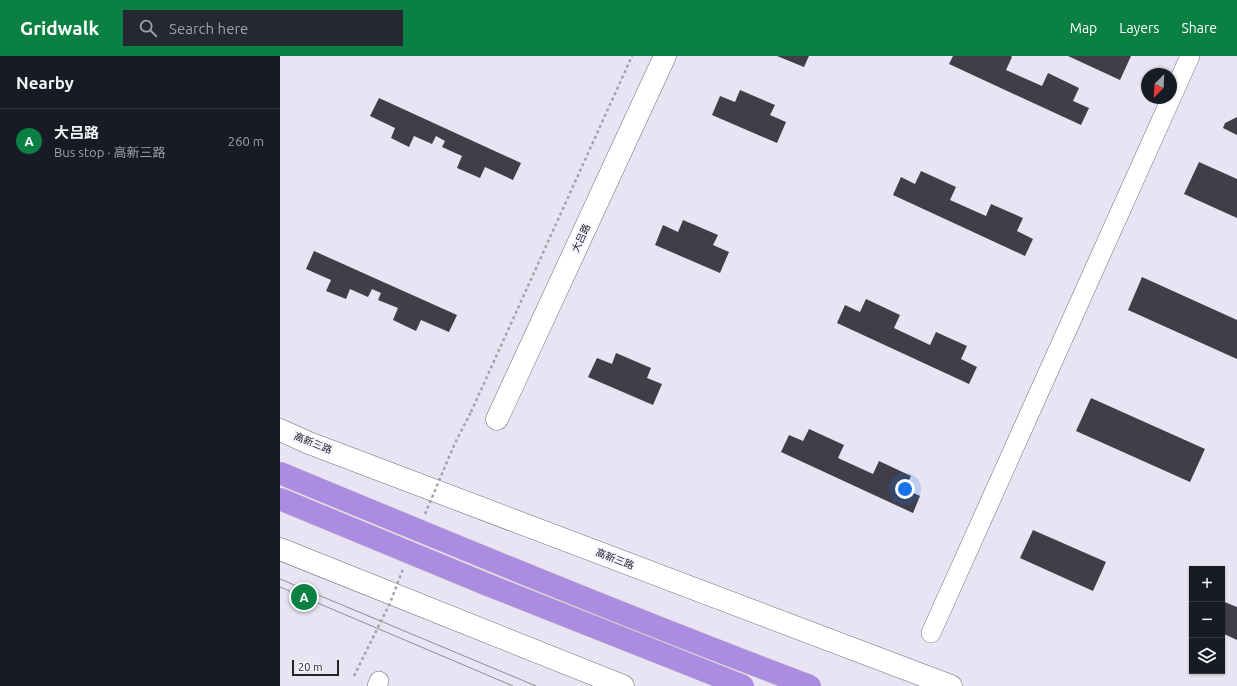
<!DOCTYPE html>
<meta charset="utf-8">
<style>
:root{--surface:#171b24;--page:#242831;--text:#f1f3f6;--muted:#9ea1a6;--line:#363941;--accent:#0b8043}
body{margin:0;font-family:Ubuntu,"Noto Sans SC",sans-serif;background:var(--page);color:var(--text)}
.controls{position:absolute;right:12px;bottom:12px;display:grid;overflow:hidden;border-radius:0px;box-shadow:0 1px 3px #0004}
.controls button{width:36px;height:36px;display:grid;place-items:center;padding:0;border:0;border-bottom:1px solid var(--line);background:var(--surface);color:var(--text);font:20px sans-serif}
.compass{position:absolute;left:861px;top:12px;width:36px;height:36px;border-radius:50%;background:var(--surface);box-shadow:0 1px 3px #0004;rotate:204deg}
.scale{position:absolute;left:12px;bottom:10px;width:47px;box-sizing:border-box;padding-left:4px;border:2px solid #252328;border-top:0;font-size:11px;line-height:14px;white-space:nowrap;color:#252328;-webkit-text-stroke:3px #f6f2fe;paint-order:stroke}
.you{position:absolute;left:625px;top:433px;width:14px;height:14px;margin:-10px;border:3px solid #fff;border-radius:50%;background:#1a73e8;box-shadow:0 0 0 6px #1a73e833}
.badge{display:grid;place-items:center;width:26px;height:26px;border-radius:50%;background:var(--accent);color:#fff;font-size:13px;font-weight:700}
.pin{position:absolute;translate:-50% -50%;border:2px solid #fff;box-shadow:0 1px 4px #0006}
.list{margin:0;padding:0;list-style:none}
h2{display:flex;justify-content:space-between;align-items:center;height:52px;margin:0;padding:0 16px;font-size:17px}
h2 small{font-size:13px;font-weight:400;color:var(--muted)}
.list li{display:grid;grid-template-columns:26px 1fr auto;gap:12px;align-items:center;box-sizing:border-box;height:64px;padding:0 16px;border-top:1px solid var(--line)}
.list b{display:block;font-size:15px;white-space:nowrap}
.list p{margin:0;font-size:13px;white-space:nowrap;color:var(--muted)}
.list em{font-size:13px;font-style:normal;color:var(--muted)}
.icon{flex:none;width:22px;height:22px;fill:none;stroke:currentColor;stroke-width:2;stroke-linecap:round;stroke-linejoin:round}
.map{position:relative;flex:none;width:957px;height:630px;overflow:hidden}
header{display:flex;align-items:center;gap:24px;box-sizing:border-box;height:56px;padding:0 20px;background:var(--accent);color:#fff}
header strong{font-size:19px}
nav{display:flex;gap:22px;margin-inline-start:auto;font-size:14px}
.search{width:280px;height:36px;background:var(--page);display:flex;align-items:center;gap:10px;box-sizing:border-box;padding:0 14px;border-radius:0px;color:var(--muted);font-size:15px}
main{display:flex}
aside{flex:1;background:var(--surface)}
.map>svg:first-child{display:block}
.building{fill:#413d49}
.lines{fill:none;stroke-linecap:round;stroke-linejoin:round}
.minor-casing{stroke:#6f6b78;stroke-width:20}
.tertiary-casing{stroke:#6f6b78;stroke-width:23}
.secondary-casing{stroke:#6f6b78;stroke-width:23}
.path{stroke:#a5a1ad;stroke-width:2.5;stroke-dasharray:3 3;stroke-linecap:butt}
.minor{stroke:#fff;stroke-width:19}
.tertiary{stroke:#fff;stroke-width:22}
.secondary{stroke:#fff;stroke-width:22}
.tram{stroke:#8f8b96;stroke-width:1}
.trunk-bridge-casing{stroke:#cbcacb;stroke-width:23;stroke-linecap:butt}
.path-bridge{stroke:#a5a1ad;stroke-width:2.5;stroke-dasharray:3 3;stroke-linecap:butt}
.trunk-bridge{stroke:#ac8ce0;stroke-width:22}
.labels{text-anchor:middle;dominant-baseline:central;stroke-width:4;stroke-linejoin:round;paint-order:stroke}
.street-label{font-size:10px;fill:#252328;stroke:#f6f2fe}
</style>
<header>
<strong>Gridwalk</strong>
<div class="search"><svg class="icon" aria-label="search" viewBox="0 0 24 24"><circle cx="10" cy="10" r="6"/><path d="M15 15l6 6"/></svg>Search here</div>
<nav><a>Map</a><a>Layers</a><a>Share</a></nav>
</header>
<main>
<aside>
<h2>Nearby<small></small></h2>
<ul class="list">
<li><span class="badge">A</span><div><b>大吕路</b><p>Bus stop · 高新三路</p></div><em>260 m</em></li>
</ul>
</aside>
<div class="map">
<svg width="957" height="630" viewBox="0 0 957 630">
<rect width="100%" height="100%" fill="#e9e4f3"/>
<path class="building" d="M497,0H529L524,11Z
M673,0H731L732,1L726,14L762,30L768,17L799,32L793,45L809,52L801,69L669,8Z
M788,0H851L840,24Z
M460,34L495,49L490,59L506,66L497,87L432,59L440,40L455,46Z
M99,42L241,107L233,124L205,111L200,122L177,112L182,100L162,91L165,85L156,80L152,88L134,80L129,91L111,82L115,72L90,60Z
M957,61V79L943,72L945,67Z
M919,106L957,123V162L904,138Z
M641,115L676,131L670,144L706,160L711,148L743,162L737,175L753,183L745,200L613,139L621,121L635,128Z
M403,164L438,179L433,189L449,196L440,217L375,189L383,169L398,176Z
M34,195L177,259L169,276L141,264L136,275L113,264L118,252L98,244L101,237L92,233L88,241L70,233L66,243L46,235L51,224L26,213Z
M862,221L957,264V303L848,254Z
M586,243L620,259L614,272L650,289L656,276L687,290L681,303L697,311L689,328L557,267L565,249L580,256Z
M336,297L371,312L367,322L382,328L373,349L308,321L317,302L332,308Z
M811,342L925,393L910,426L796,375Z
M529,373L564,389L558,402L593,418L599,405L631,420L625,433L640,440L633,457L501,396L509,379L523,385Z
M753,474L826,506L813,535L740,502Z
M942,545L957,551V584L942,577Z"/>
<g class="lines">
<defs>
<path id="minor" d="M651,577L910,0
M97,630L99,625"/>
<path id="tertiary" d="M217,363L385,0"/>
<path id="secondary" d="M0,374L29,387L671,630
M0,493L343,630"/>
</defs>
<use href="#minor" class="minor-casing"/>
<use href="#tertiary" class="tertiary-casing"/>
<use href="#secondary" class="secondary-casing"/>
<path class="path" d="M191,356L352,0"/>
<use href="#minor" class="minor"/>
<use href="#tertiary" class="tertiary"/>
<use href="#secondary" class="secondary"/>
<path class="tram" d="M0,523L256,630
M0,531L233,630"/>
<defs>
<path id="trunk-bridge" d="M0,417C176,490 352,563 530,630
M0,443L208,529L463,630"/>
</defs>
<use href="#trunk-bridge" class="trunk-bridge-casing"/>
<path class="path-bridge" d="M145,458L175,387L191,356
M74,620L110,547L123,513"/>
<use href="#trunk-bridge" class="trunk-bridge"/>
</g>
<g class="labels">
<g class="street-label">
<text transform="translate(301 182) rotate(-65)">大吕路</text>
<text transform="translate(33 387) rotate(22)">高新三路</text>
<text transform="translate(335 503) rotate(21)">高新三路</text>
</g>
</g>
</svg>
<div class="controls">
<button>+</button>
<button>−</button>
<button><svg class="icon" aria-label="layers" viewBox="0 0 24 24"><path d="M12 4l9 5-9 5-9-5zM3 14l9 5 9-5"/></svg></button>
</div>
<svg class="compass" viewBox="-18 -18 36 36"><path d="M0-13l5 13h-10z" fill="#e53935"/><path d="M0 13l5-13h-10z" fill="#9ea1a6"/></svg>
<div class="scale">20 m</div>
<div class="you"></div>
<div class="pin badge" style="left:24px;top:541px">A</div>
</div>
</main>
